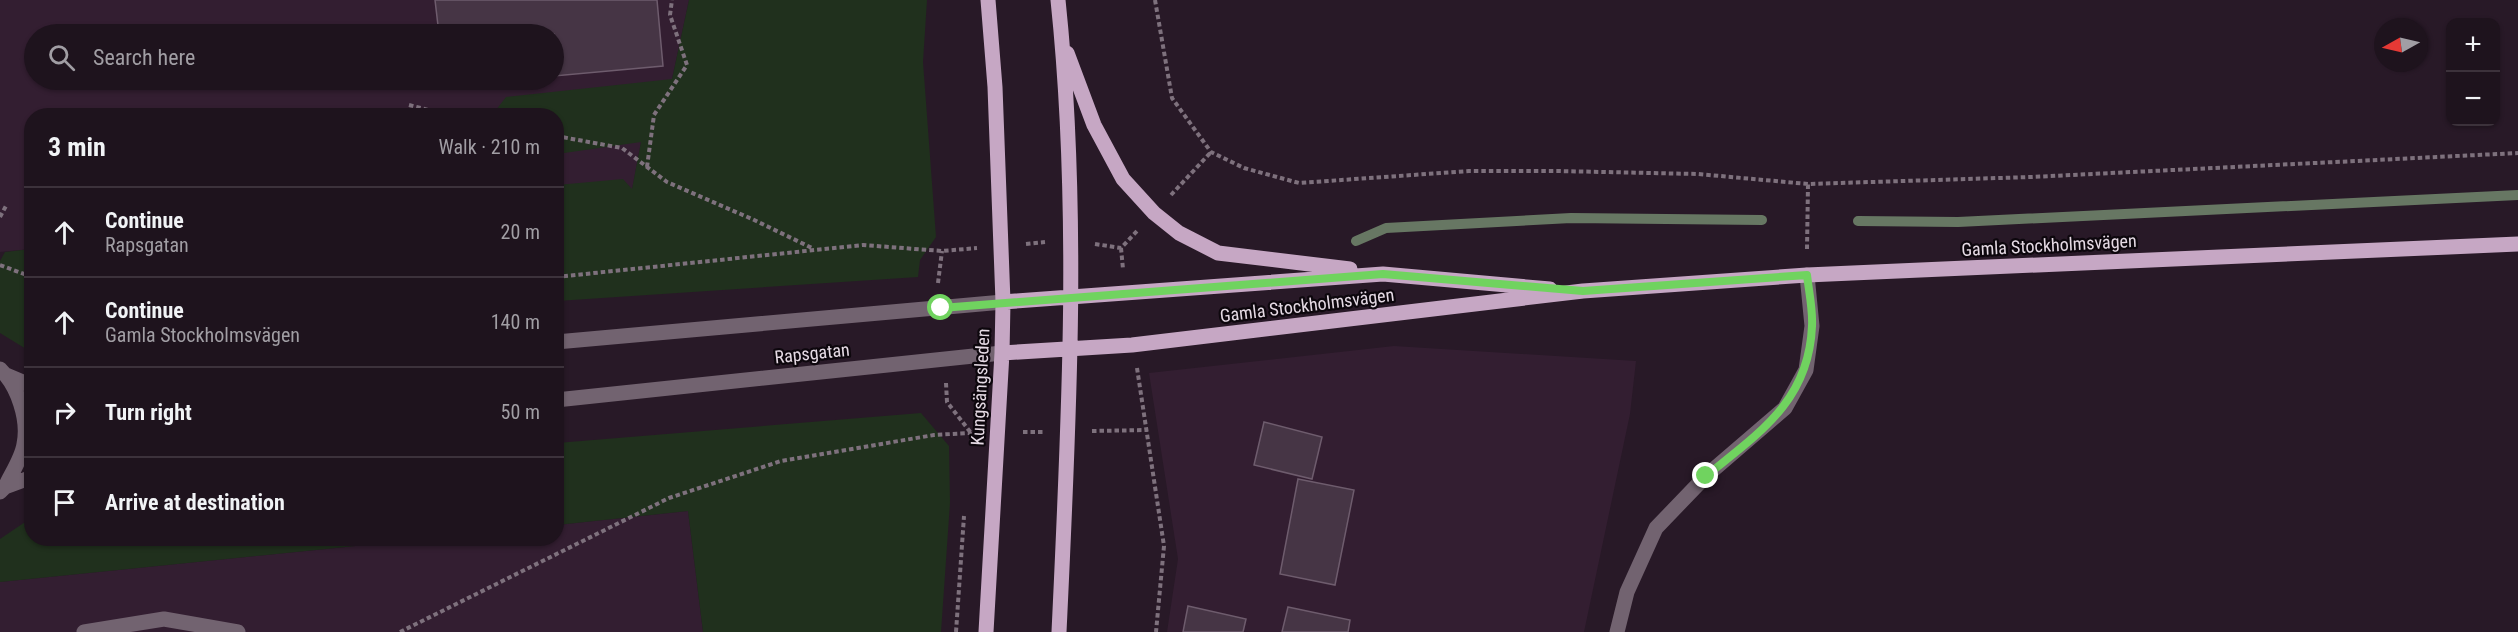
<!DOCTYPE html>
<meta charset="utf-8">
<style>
:root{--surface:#1e131d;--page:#261c26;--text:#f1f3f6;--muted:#a19ea4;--line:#3c323b}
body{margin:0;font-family:"Roboto Condensed",sans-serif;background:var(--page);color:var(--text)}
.controls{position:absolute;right:18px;top:18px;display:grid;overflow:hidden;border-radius:12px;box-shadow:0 2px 4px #0004}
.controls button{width:54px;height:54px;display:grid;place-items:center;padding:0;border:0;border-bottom:2px solid var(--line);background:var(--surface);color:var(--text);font:30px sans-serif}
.compass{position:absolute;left:2374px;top:18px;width:54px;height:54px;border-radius:50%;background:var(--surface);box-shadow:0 2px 4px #0004;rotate:262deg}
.stop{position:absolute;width:18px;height:18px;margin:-14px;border:4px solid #70d35f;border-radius:50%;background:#fff}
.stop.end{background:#70d35f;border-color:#fff;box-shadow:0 2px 6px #0008}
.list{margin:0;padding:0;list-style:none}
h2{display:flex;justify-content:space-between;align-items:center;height:78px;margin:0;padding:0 24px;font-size:26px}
h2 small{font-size:20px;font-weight:400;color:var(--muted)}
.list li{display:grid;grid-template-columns:39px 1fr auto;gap:18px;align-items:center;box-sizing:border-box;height:90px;padding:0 24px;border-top:2px solid var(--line)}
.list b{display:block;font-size:22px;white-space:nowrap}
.list p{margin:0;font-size:20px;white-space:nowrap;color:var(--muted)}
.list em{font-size:20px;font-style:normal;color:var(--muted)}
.icon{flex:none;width:33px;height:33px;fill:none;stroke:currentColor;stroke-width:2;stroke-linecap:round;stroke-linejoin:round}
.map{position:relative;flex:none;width:2518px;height:632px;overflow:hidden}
.search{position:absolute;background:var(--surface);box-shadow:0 2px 4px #0004;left:24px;top:24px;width:540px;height:66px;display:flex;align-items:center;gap:15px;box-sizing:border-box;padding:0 21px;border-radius:33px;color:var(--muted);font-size:22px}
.panel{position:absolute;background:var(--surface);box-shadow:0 2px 4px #0004;left:24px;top:108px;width:540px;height:438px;border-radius:24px}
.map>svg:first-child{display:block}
.built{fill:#331e31;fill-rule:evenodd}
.green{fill:#20301d}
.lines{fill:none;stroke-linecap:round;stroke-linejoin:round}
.stream{stroke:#677763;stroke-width:10}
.building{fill:#463545;stroke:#6e5c6d;stroke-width:1.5}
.path{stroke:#7e717d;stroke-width:4;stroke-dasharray:4.5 3;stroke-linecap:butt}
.minor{stroke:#726370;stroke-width:15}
.major{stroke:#c6a7c4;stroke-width:15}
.route{stroke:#70d35f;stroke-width:8}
.labels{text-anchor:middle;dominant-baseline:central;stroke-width:4.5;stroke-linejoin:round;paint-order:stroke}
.street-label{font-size:18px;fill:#e5dae4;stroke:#0d070d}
</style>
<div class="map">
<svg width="2518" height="632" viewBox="0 0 2518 632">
<rect width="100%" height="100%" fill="#281927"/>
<path class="built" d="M0,0H689L672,79L641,142L632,190L557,197L556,116H32L31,249L0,252ZM34,34H554V80H34Z
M1394,346L1636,361L1630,414L1584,632H1167L1178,559L1149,373Z
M688,511L703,632H0V582L424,539L556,538L557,525Z"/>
<path class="green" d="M689,0H927L923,62L936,237L920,260L918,277L557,301V185L623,179L632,189L641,142L557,154L556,116L492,115L506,97L672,79Z
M31,249H32L31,352L0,333V261L5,252Z
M921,413L949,446L950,503L941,632H703L688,511L557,525V443Z
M31,518L32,538L424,539L0,582V539Z"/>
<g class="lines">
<path class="stream" d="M1858,221L1958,222L2518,195
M1356,241L1386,228L1571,218L1762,220"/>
</g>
<path class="building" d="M435,0H657L663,66L554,76V34H439Z
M443,80H511L444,86Z
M1264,422L1322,437L1312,479L1254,465Z
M1298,479L1354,490L1335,585L1280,574Z
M1188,606L1246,619L1243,632H1183Z
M1288,607L1350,620L1348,632H1282Z"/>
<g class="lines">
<path class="path" d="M1155,0L1172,98L1211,152L1244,168L1299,183L1469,171H1557L1698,174L1808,184L2031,177L2518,153
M409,105L452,116
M556,136L622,148L667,182L752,219L814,249
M647,167L654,115L687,65L670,15L672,0
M1171,195L1211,152
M0,217L7,204
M1026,244L1045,242
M1095,244L1121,248L1137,231
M1121,248L1123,269
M1807,249L1808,184
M0,265L32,277
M556,277L863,245L942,251L977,248
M938,283L942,251
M1137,368L1164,546L1156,632
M946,383L947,402L971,433
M1092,431L1148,430
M1023,432H1043
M400,632L669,498L781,461L934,435L970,433L969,437
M956,632L964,516"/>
<path class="minor" d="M556,342L1003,302
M0,369C18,386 29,420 24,444C22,458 11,474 5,487L0,492
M6,375L32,386
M556,400L1002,353
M5,487L32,477
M84,632L164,619L238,632
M1617,632L1627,592L1656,528L1706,476L1785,408L1806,370L1812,326L1807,275"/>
<path class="major" d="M1058,0C1080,210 1069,421 1059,632
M1067,53L1094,125L1123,179L1154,213L1179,233L1218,253L1350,269
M1003,302L1383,274L1550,289
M1002,353L1132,345L1583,291L1807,275L2518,244
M986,632L1002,353L1003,302L995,87L988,0"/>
</g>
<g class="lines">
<path class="route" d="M941,308L1383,274L1583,291L1807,275C1809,292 1813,310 1812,326C1809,401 1759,433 1706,476"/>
</g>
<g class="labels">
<g class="street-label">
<text transform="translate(2049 245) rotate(-3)">Gamla Stockholmsvägen</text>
<text transform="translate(1307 305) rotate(-7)">Gamla Stockholmsvägen</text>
<text transform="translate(812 353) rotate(-6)">Rapsgatan</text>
<text transform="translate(980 387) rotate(-87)">Kungsängsleden</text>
</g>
</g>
</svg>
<div class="controls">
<button>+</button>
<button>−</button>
</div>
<svg class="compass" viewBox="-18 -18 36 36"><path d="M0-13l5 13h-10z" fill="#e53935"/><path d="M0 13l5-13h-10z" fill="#a19ea4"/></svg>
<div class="stop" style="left:941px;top:308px"></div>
<div class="stop end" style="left:1706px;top:476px"></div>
<div class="search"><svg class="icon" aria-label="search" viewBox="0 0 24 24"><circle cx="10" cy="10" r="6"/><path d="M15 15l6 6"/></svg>Search here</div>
<section class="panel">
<h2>3 min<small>Walk · 210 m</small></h2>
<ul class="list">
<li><svg class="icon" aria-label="ahead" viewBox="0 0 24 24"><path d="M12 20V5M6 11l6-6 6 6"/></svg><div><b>Continue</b><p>Rapsgatan</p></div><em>20 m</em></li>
<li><svg class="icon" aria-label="ahead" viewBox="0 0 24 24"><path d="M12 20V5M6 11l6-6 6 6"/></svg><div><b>Continue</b><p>Gamla Stockholmsvägen</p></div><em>140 m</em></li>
<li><svg class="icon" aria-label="right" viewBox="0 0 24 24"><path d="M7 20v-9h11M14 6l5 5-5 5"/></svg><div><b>Turn right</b></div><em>50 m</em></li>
<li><svg class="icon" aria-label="arrive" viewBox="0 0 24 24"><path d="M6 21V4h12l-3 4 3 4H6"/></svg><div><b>Arrive at destination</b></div></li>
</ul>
</section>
</div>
